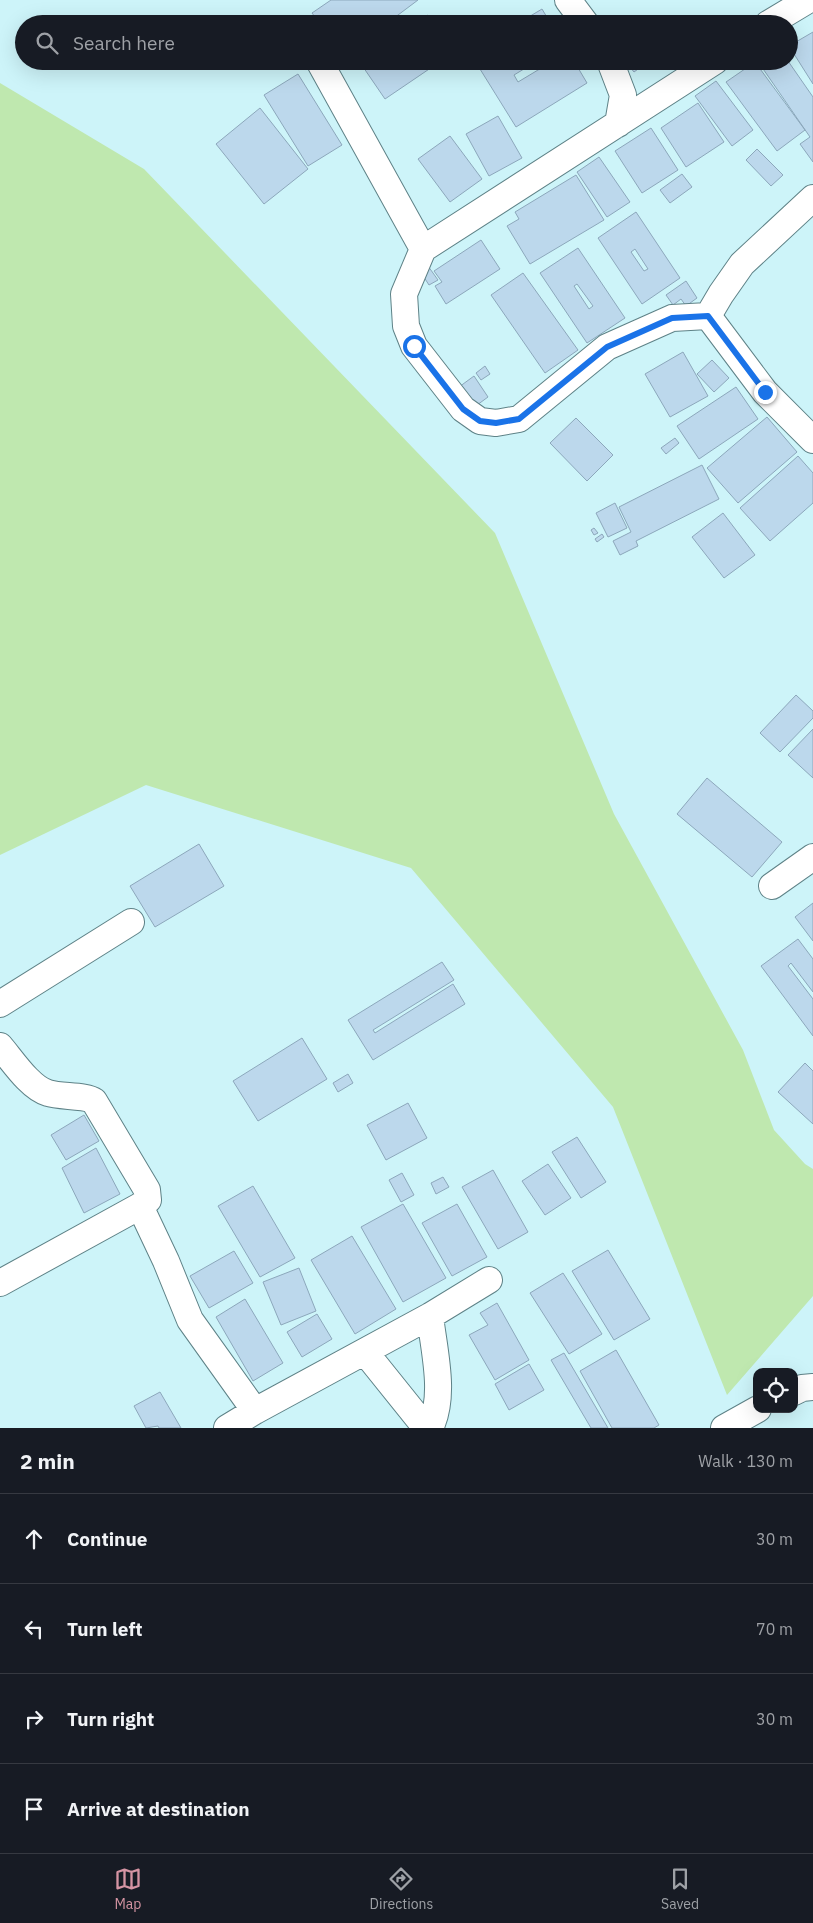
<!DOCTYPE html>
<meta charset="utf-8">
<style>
:root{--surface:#171b24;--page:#20242c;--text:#f1f3f6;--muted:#9ea1a6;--line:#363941;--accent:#d594a3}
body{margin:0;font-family:"IBM Plex Sans",sans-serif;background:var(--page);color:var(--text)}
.controls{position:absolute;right:15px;bottom:15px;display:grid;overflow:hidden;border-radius:10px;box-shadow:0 5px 20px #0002}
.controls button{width:45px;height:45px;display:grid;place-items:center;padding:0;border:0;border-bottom:1px solid var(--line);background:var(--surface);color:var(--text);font:25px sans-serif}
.stop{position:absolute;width:15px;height:15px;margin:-11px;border:4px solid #1a73e8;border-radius:50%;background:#fff}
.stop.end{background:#1a73e8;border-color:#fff;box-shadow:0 1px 5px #0008}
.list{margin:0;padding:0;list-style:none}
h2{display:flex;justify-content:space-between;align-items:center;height:65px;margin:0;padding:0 20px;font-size:21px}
h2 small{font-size:16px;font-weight:400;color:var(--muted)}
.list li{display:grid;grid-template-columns:32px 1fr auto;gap:15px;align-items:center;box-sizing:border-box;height:90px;padding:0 20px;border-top:1px solid var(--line)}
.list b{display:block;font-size:19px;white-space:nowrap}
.list em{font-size:16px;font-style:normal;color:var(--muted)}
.icon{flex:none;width:28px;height:28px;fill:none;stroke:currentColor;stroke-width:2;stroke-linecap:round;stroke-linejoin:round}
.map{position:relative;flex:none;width:813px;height:1428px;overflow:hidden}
.search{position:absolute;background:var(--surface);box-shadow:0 5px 20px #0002;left:15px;right:15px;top:15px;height:55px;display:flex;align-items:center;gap:12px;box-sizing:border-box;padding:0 18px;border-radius:28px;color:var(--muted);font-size:19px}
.sheet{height:425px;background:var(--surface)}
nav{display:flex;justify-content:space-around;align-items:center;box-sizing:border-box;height:70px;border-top:1px solid var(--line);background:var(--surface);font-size:14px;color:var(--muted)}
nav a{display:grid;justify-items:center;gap:2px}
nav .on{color:var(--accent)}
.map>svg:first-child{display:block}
.green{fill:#bfe8af}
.building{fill:#bcd8ec;stroke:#8ca7bb;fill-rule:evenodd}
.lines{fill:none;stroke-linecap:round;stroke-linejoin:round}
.street-casing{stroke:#5e8287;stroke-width:28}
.street{stroke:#fff;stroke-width:26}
.route{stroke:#1a73e8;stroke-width:6}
</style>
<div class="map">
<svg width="813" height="1428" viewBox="0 0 813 1428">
<rect width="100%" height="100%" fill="#cdf4f9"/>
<path class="green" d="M0,83L144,169L495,533L614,814L743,1050L774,1130L805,1164L813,1169V1296L727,1395L613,1107L411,868L146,785L0,855Z"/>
<path class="building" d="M331,0H418L386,24H320L312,13Z
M542,9L551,24H517Z
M428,15L433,24H415Z
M656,17L662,24H647Z
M813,32V84L789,46Z
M359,61H441L385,99Z
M475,61H537L514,75L518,82L543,67L540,61H574L587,83L516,127Z
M625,61H649L634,72Z
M761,61H788L813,97V162L800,144L810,137L759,63Z
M755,62L805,130L777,151L726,82Z
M298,74L342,145L308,166L264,95Z
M716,81L753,130L732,146L695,96Z
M698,103L724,142L686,167L661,128Z
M260,108L308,169L264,204L216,144Z
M498,116L522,158L489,176L466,134Z
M651,128L678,170L642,193L615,151Z
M450,136L482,179L450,202L418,159Z
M757,149L783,175L771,186L746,160Z
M599,157L630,202L607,217L577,172Z
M682,174L692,187L670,203L660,190Z
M576,175L604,220L530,264L507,226L519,219L515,212Z
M636,212L680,278L642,304L598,238ZM635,249L648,269L644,271L631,252Z
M481,240L500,269L446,304L435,286L442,282L434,271Z
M578,248L625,318L587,343L540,273ZM577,284L593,306L589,309L574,286Z
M428,266L438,280L429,285L420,271Z
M523,273L578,350L545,373L491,295Z
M686,281L697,298L686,306L681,299L673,305L666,295Z
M683,352L708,396L670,417L645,374Z
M712,360L729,378L714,392L697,374Z
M485,366L490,374L481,380L476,373Z
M474,376L488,397L473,408L459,387Z
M736,387L758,419L699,459L677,426Z
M767,417L797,452L738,503L707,468Z
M576,418L613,455L587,481L550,443Z
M675,438L679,443L666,454L661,448Z
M798,456L813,473V503L770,541L740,508Z
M702,465L719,499L636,541L638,546L620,555L613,541L631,532L619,507Z
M615,503L627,528L608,537L596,513Z
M723,513L755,555L724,578L692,537Z
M594,528L598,533L594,535L591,530Z
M602,534L604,537L597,542L595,539Z
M796,695L813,711V718L780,752L760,733Z
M813,729V778L788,755Z
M707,778L782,842L752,877L677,814Z
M199,844L224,886L155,927L130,886Z
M813,903V941L795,917Z
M798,939L813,959V992L791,963L788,966L813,999V1036L761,966Z
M442,962L454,980L373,1030L375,1033L453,984L465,1004L373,1060L348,1020Z
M302,1038L327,1079L258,1121L233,1081Z
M805,1063L813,1071V1124L778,1092Z
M348,1074L353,1083L338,1092L333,1083Z
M408,1103L427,1138L386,1160L367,1125Z
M84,1115L99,1141L66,1160L51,1135Z
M577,1137L606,1182L581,1198L552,1152Z
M96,1148L120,1194L84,1213L62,1168Z
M548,1164L571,1198L545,1215L522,1181Z
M493,1170L528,1232L498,1249L462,1187Z
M402,1173L414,1195L401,1202L389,1180Z
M443,1177L449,1187L436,1194L431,1183Z
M253,1186L295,1258L260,1277L218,1206Z
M403,1204L446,1278L403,1302L361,1227Z
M457,1204L487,1257L452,1276L422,1223Z
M352,1236L396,1309L355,1334L311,1260Z
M608,1250L650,1319L614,1340L572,1271Z
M234,1251L253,1283L209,1308L190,1276Z
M299,1268L316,1311L281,1325L263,1282Z
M563,1273L602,1334L569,1354L530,1293Z
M245,1299L283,1363L253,1381L216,1317Z
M497,1303L529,1360L495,1380L469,1335L488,1325L480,1313Z
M317,1314L332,1339L302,1357L287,1332Z
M616,1350L659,1425L654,1428H612L580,1371Z
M564,1353L608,1428H591L551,1360Z
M529,1364L544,1390L509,1410L495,1384Z
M160,1392L181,1428H159L158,1426L146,1428L134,1406Z"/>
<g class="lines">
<defs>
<path id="street" d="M568,0L586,24
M768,24L808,0
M319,61L423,249L404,294L406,326L414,346L463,409L480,421L496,423L519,419L607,347L672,318L708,316
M610,61L623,95L618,124
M423,249L715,61
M708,316L765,392L813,440
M708,316L721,294L742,264L813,198
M772,886L813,857
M0,1004L131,922
M0,1046C12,1060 30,1088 48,1093C60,1097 86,1095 94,1101L147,1190L148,1200L140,1206L166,1261L190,1320L255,1411
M0,1283L140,1206
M430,1316C434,1351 446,1396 430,1428
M365,1352L426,1428
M794,1392L802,1388L813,1387
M227,1428L255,1411L430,1316L489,1280
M724,1428L758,1409"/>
</defs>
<use href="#street" class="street-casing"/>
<use href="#street" class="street"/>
</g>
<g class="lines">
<path class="route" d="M414,346L463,409L480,421L496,423L519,419L607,347L672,318L708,316L765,392"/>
</g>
</svg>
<div class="controls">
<button><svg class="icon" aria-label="locate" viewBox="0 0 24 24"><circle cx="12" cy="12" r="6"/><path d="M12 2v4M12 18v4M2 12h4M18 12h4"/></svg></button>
</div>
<div class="stop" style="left:414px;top:346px"></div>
<div class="stop end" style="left:765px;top:392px"></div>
<div class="search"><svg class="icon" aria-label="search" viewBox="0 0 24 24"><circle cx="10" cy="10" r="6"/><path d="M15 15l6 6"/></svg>Search here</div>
</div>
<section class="sheet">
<h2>2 min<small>Walk · 130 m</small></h2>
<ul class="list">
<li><svg class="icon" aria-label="ahead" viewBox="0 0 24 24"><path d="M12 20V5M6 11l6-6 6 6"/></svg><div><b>Continue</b></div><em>30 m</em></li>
<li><svg class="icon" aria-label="left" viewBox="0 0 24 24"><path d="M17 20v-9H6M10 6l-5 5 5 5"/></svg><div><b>Turn left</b></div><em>70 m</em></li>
<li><svg class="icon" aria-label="right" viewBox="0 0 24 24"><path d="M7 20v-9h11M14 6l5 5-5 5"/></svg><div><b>Turn right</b></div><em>30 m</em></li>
<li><svg class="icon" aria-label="arrive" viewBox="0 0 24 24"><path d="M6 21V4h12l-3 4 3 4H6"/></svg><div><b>Arrive at destination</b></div></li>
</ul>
</section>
<nav>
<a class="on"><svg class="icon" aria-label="map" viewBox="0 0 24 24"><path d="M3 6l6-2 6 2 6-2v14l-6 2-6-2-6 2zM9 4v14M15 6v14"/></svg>Map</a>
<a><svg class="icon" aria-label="directions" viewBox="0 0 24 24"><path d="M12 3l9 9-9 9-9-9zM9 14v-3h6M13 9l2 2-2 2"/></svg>Directions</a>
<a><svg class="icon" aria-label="saved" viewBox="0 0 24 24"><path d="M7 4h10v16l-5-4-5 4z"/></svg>Saved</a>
</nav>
